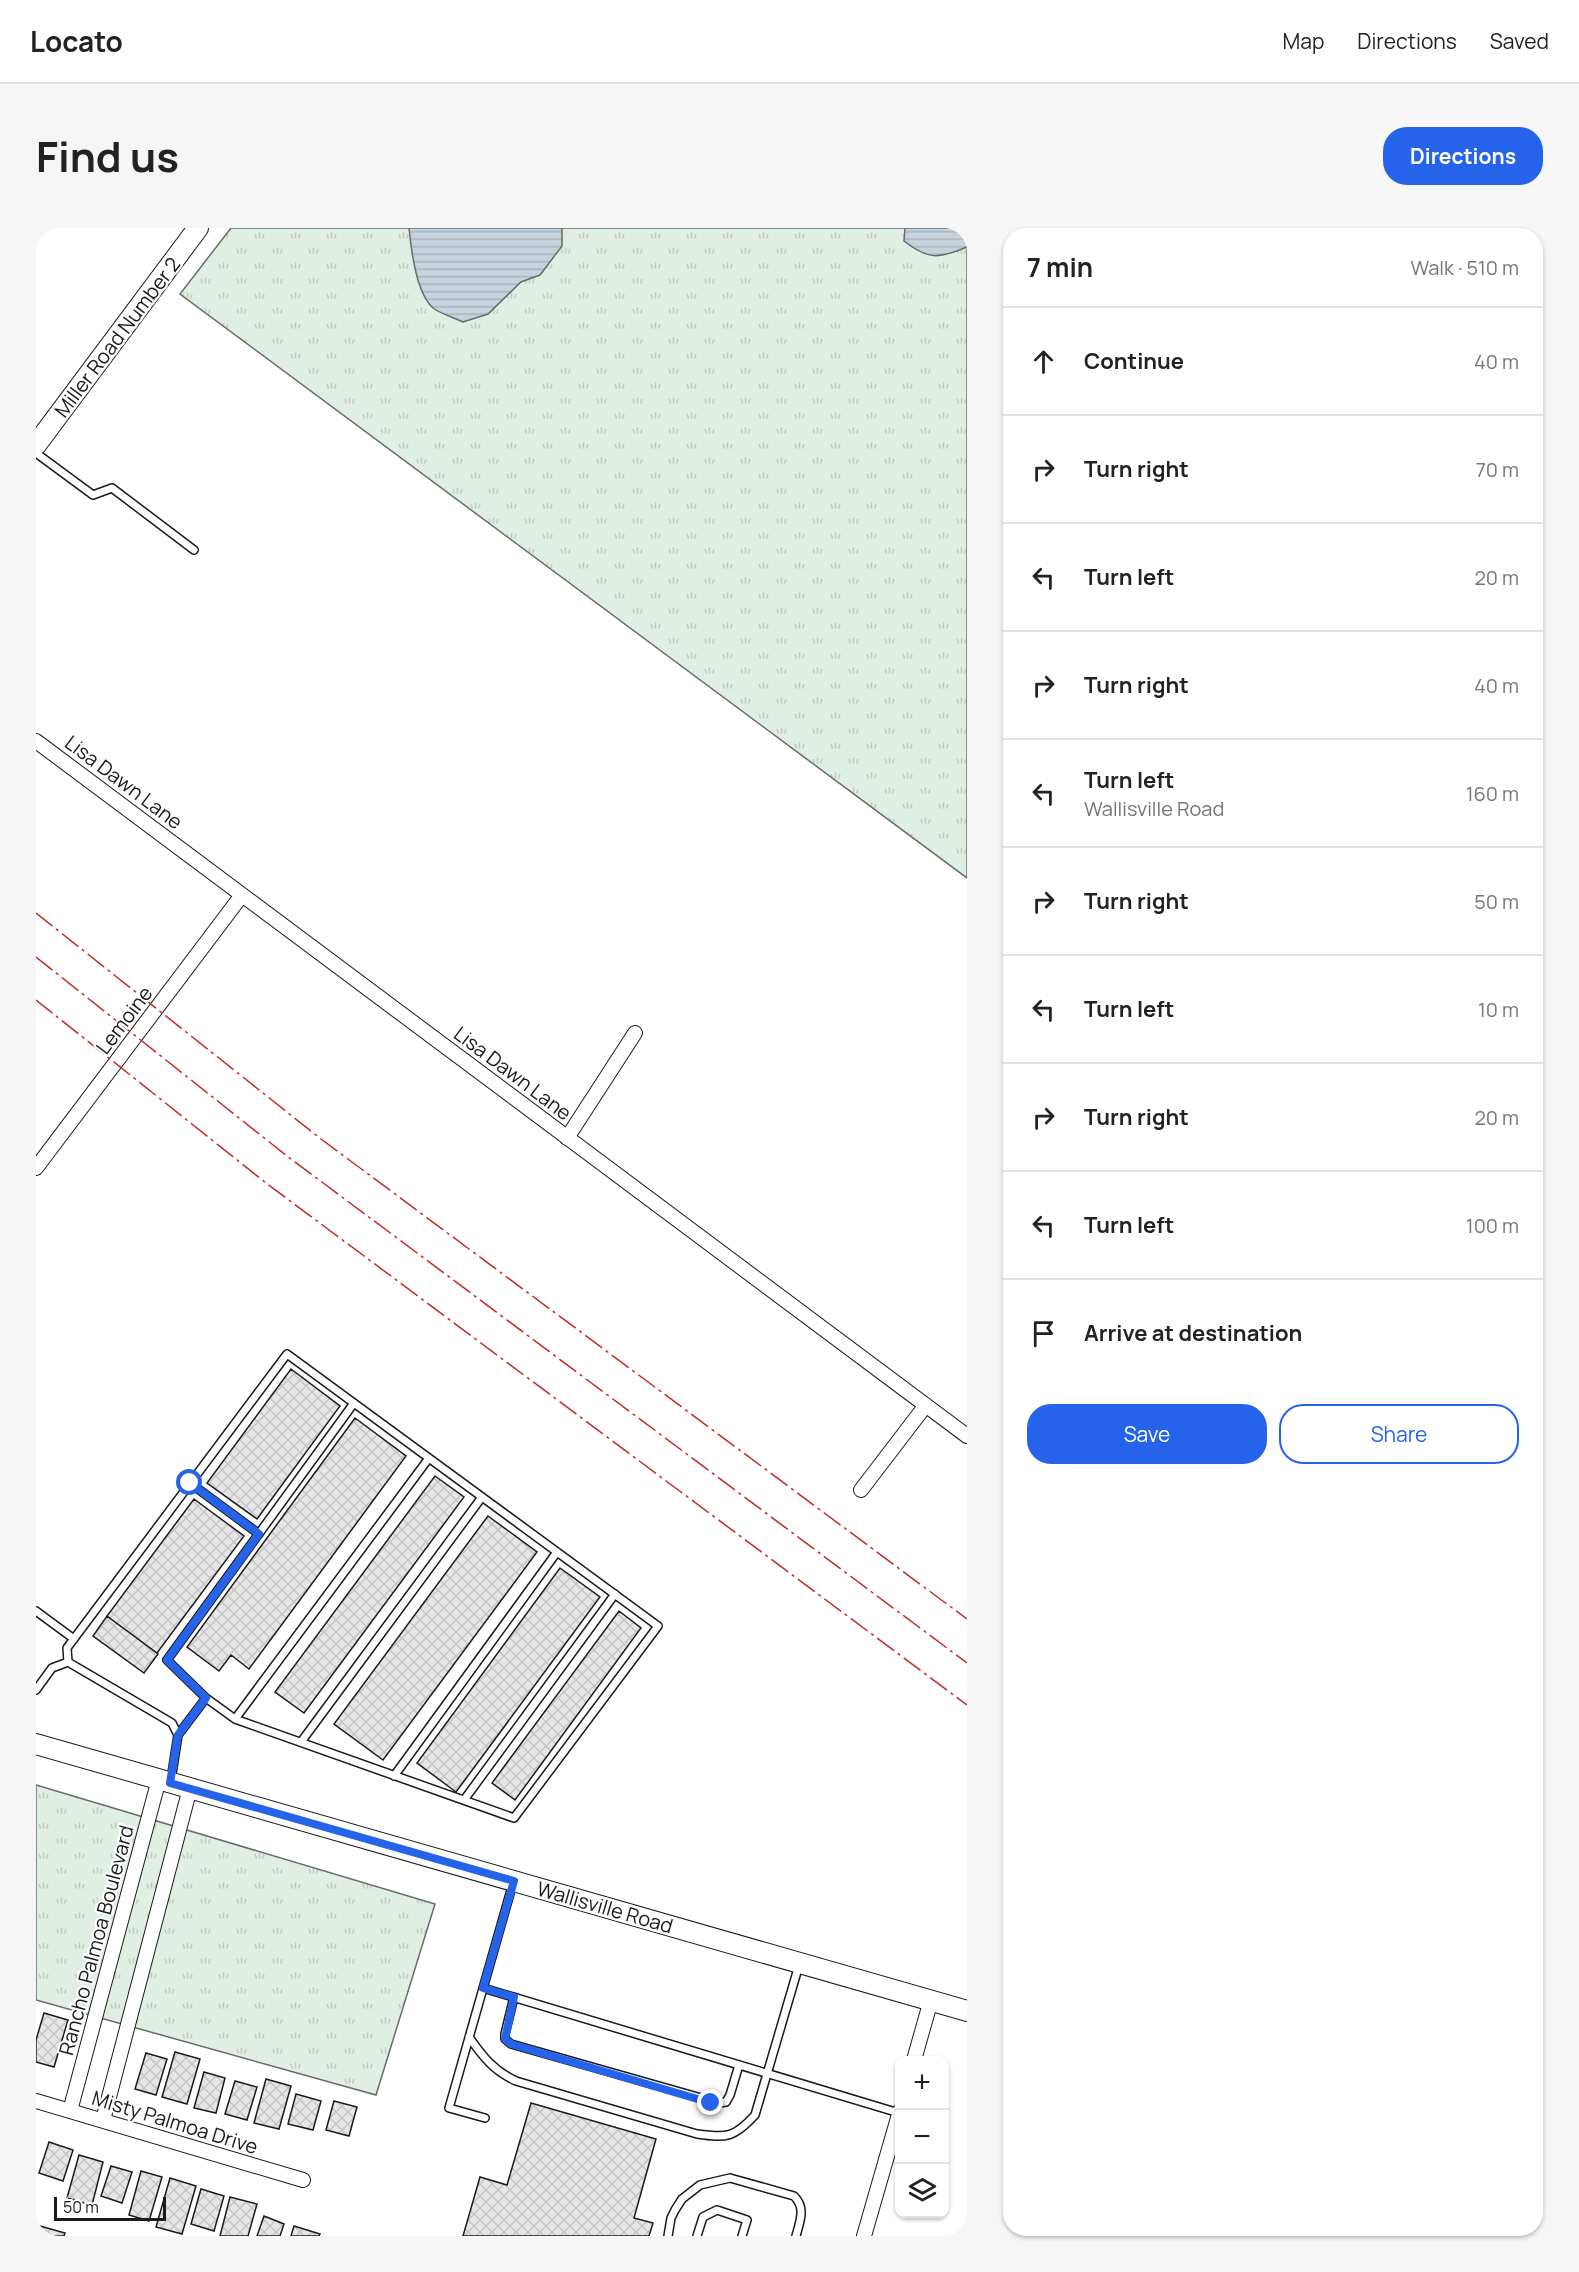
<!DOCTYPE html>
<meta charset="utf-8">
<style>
:root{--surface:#fff;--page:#f6f6f6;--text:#222;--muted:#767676;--line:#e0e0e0;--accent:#2563eb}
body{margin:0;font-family:Manrope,sans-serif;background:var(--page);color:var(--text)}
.controls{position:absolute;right:18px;bottom:18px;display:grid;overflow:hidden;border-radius:12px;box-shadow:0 2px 4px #0004}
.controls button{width:54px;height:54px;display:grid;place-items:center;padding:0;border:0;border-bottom:2px solid var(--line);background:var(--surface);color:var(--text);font:30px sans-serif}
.scale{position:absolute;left:18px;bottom:15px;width:112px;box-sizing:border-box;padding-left:6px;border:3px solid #1a1a1a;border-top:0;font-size:16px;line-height:21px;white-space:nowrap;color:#1a1a1a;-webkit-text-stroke:4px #fff;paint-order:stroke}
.stop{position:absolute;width:18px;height:18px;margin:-14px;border:4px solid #2563eb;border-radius:50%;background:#fff}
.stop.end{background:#2563eb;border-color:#fff;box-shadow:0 2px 6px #0008}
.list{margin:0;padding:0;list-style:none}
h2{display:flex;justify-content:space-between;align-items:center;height:78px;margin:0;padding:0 24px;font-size:26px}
h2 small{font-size:20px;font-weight:400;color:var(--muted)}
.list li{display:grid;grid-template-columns:39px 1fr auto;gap:18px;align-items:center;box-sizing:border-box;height:108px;padding:0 24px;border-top:2px solid var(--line)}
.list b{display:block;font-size:22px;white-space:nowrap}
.list p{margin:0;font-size:20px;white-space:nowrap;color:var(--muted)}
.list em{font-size:20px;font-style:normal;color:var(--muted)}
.actions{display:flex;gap:12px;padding:18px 24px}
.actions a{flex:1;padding:14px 0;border:2px solid var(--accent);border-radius:24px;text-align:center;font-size:21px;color:var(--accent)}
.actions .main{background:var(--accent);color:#fff}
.icon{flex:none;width:33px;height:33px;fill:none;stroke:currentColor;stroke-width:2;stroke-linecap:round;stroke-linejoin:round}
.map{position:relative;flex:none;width:931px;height:2008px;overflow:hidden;border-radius:24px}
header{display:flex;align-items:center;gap:36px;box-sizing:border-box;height:84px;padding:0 30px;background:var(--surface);border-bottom:2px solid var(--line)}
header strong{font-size:28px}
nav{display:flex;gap:33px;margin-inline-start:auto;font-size:21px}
.intro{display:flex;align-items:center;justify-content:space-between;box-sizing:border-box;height:144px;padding:0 36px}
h1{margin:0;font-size:42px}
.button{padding:15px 27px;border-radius:24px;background:var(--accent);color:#fff;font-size:21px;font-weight:700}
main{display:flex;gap:36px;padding:0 36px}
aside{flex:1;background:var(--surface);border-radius:24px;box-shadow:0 2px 4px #0004}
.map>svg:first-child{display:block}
.grass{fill:url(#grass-tufts);stroke:#6a6a6a;stroke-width:1.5}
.water{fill:url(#water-rules);stroke:#6a6a6a;stroke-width:1.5}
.building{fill:url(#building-cross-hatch);stroke:#1a1a1a;stroke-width:1.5}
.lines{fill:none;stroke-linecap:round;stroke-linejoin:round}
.lane-casing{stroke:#1a1a1a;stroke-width:10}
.street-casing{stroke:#1a1a1a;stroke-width:16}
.secondary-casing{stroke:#1a1a1a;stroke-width:22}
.lane{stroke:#fff;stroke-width:7}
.street{stroke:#fff;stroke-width:14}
.secondary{stroke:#fff;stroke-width:20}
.power{stroke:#c62828;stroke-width:1.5;stroke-dasharray:21 4.5 3 4.5;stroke-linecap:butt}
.route{stroke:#2563eb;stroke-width:8}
.labels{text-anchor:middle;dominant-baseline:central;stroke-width:4.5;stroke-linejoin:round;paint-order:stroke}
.street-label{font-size:20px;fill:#1a1a1a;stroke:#fff}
</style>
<header>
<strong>Locato</strong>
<nav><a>Map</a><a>Directions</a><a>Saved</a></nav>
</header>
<div class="intro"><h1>Find us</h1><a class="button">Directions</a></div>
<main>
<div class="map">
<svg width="931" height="2008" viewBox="0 0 931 2008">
<defs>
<pattern id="grass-tufts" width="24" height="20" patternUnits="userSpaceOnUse" patternTransform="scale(1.5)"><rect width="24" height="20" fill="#e0efe3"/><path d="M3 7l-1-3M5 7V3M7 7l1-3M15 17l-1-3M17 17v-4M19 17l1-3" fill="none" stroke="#c0ccc2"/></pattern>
<pattern id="water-rules" width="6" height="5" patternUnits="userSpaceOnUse" patternTransform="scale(1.5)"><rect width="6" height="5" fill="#c6d2dc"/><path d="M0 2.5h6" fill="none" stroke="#aab4bc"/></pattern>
<pattern id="building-cross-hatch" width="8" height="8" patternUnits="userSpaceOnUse" patternTransform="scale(1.5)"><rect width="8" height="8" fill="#e6e6e6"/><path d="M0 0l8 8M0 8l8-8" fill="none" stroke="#c5c5c5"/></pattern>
</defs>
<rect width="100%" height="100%" fill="#fff"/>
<path class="grass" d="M195,0H931V650L144,66Z
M0,1557L399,1676L340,1867L0,1772Z"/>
<path class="water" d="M373,0H526V18L504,47L485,54L452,86L427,94C419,90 405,86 397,80C380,65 375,21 373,0Z
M869,0H931V19C903,31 892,32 868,13Z"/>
<path class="building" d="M255,1141L304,1178L221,1291L171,1255Z
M319,1190L370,1228L213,1441L195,1427L183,1443L151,1419Z
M399,1248L428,1269L268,1485L239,1464Z
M158,1271L208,1308L121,1425L71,1388Z
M452,1288L501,1324L347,1532L298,1496Z
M524,1340L564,1369L420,1564L381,1535Z
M583,1383L605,1400L479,1572L456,1555Z
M71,1388L122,1426L108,1445L57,1408Z
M8,1785L32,1792L18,1839L0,1834V1812Z
M139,1824L164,1831L151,1876L126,1869Z
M110,1825L131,1831L120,1867L99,1861Z
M168,1844L189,1850L180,1885L158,1880Z
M230,1851L255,1858L243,1901L218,1895Z
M199,1853L221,1859L211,1892L189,1886Z
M260,1866L285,1873L277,1902L252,1896Z
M298,1873L321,1879L313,1908L290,1902Z
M495,1875L620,1911L598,1990L617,1995L613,2008H427L444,1949L471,1957Z
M13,1914L37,1922L27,1953L3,1945Z
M43,1927L67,1934L56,1977L31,1970Z
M75,1938L96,1944L86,1975L65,1968Z
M105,1943L126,1949L113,1993L93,1987Z
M134,1950L160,1958L146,2006L120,1999Z
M165,1961L188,1968L178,2003L155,1996Z
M194,1969L221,1976L212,2008H184Z
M228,1988L248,1996L244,2008H221Z
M4,1998L29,2005L28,2008H1Z
M258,1998L284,2006L283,2008H255Z"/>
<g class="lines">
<defs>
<path id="lane" d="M0,225L57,267L76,260L158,322
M154,1255L223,1306
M0,1383L38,1411
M32,1434L31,1420L251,1126L622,1398L478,1590L199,1491L170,1470L142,1507
M0,1462L16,1440L32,1434L136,1495L142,1507L135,1552
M170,1470L131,1432L318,1175
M199,1491L393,1230
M265,1514L446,1269
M358,1548L521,1324
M428,1572L579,1366
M447,1760L863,1885
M478,1769L469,1806V1811L475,1816L683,1875L690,1874L694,1867L703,1837
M433,1809C447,1829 458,1843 480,1853L661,1906C691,1910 698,1910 719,1887L763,1737
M449,1890L413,1880L477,1655
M632,2008L635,1990L639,1982L646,1971L664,1957L694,1950L758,1968C770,1980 764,1993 760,2008
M661,2008L667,1989L681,1982L711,1992L706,2008"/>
<path id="street" d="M0,513L931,1208
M531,910L599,805
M0,940L206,667
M825,1262L890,1177
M878,1832L895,1772
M0,1873L267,1952
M34,1883L123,1551
M67,1892L154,1560
M828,2008L864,1883"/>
<path id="secondary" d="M0,217L162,0
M0,1516L931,1783"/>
</defs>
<use href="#lane" class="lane-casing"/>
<use href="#street" class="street-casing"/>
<use href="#secondary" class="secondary-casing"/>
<use href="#lane" class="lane"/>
<use href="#street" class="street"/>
<use href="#secondary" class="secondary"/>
<path class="power" d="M0,685L285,911L931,1391
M0,729L251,928L931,1435
M0,772L230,955L931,1477"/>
</g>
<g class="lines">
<path class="route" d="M154,1255L223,1306L131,1432L170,1470L142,1507L134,1555L478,1653L447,1760L478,1769L469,1811L475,1816L675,1875"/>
</g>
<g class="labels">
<g class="street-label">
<text transform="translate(81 109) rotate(-53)">Miller Road Number 2</text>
<text transform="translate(88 554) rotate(37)">Lisa Dawn Lane</text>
<text transform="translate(88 792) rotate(-53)">Lemoine</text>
<text transform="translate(477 845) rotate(37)">Lisa Dawn Lane</text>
<text transform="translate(569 1679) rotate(16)">Wallisville Road</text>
<text transform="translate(60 1712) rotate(-75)">Rancho Palmoa Boulevard</text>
<text transform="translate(139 1894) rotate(17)">Misty Palmoa Drive</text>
</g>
</g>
</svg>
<div class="controls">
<button>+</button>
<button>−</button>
<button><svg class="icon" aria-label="layers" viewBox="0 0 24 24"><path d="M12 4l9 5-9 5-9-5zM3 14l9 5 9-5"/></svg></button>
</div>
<div class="scale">50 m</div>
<div class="stop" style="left:154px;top:1255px"></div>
<div class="stop end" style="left:675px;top:1875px"></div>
</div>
<aside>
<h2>7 min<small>Walk · 510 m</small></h2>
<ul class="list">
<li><svg class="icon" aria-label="ahead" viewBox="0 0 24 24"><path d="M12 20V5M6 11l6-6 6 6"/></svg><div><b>Continue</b></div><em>40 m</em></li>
<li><svg class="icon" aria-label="right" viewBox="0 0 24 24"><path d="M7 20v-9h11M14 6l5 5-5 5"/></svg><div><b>Turn right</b></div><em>70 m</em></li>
<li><svg class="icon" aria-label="left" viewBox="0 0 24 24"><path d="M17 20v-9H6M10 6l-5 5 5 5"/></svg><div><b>Turn left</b></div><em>20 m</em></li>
<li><svg class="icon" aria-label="right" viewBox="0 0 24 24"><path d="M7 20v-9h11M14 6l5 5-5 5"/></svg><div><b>Turn right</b></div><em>40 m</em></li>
<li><svg class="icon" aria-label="left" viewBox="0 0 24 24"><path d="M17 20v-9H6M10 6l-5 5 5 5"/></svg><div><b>Turn left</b><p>Wallisville Road</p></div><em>160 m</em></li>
<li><svg class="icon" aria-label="right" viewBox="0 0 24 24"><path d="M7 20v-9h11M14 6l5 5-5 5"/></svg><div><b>Turn right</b></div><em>50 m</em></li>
<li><svg class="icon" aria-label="left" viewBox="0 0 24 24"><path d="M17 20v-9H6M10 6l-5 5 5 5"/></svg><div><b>Turn left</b></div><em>10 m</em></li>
<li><svg class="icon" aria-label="right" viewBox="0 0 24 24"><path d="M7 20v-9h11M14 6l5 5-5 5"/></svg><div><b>Turn right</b></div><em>20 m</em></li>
<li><svg class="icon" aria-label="left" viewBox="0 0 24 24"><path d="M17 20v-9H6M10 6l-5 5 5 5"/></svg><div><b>Turn left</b></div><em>100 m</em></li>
<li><svg class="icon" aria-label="arrive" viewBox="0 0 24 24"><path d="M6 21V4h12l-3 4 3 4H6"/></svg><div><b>Arrive at destination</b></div></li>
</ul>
<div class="actions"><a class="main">Save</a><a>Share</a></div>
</aside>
</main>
